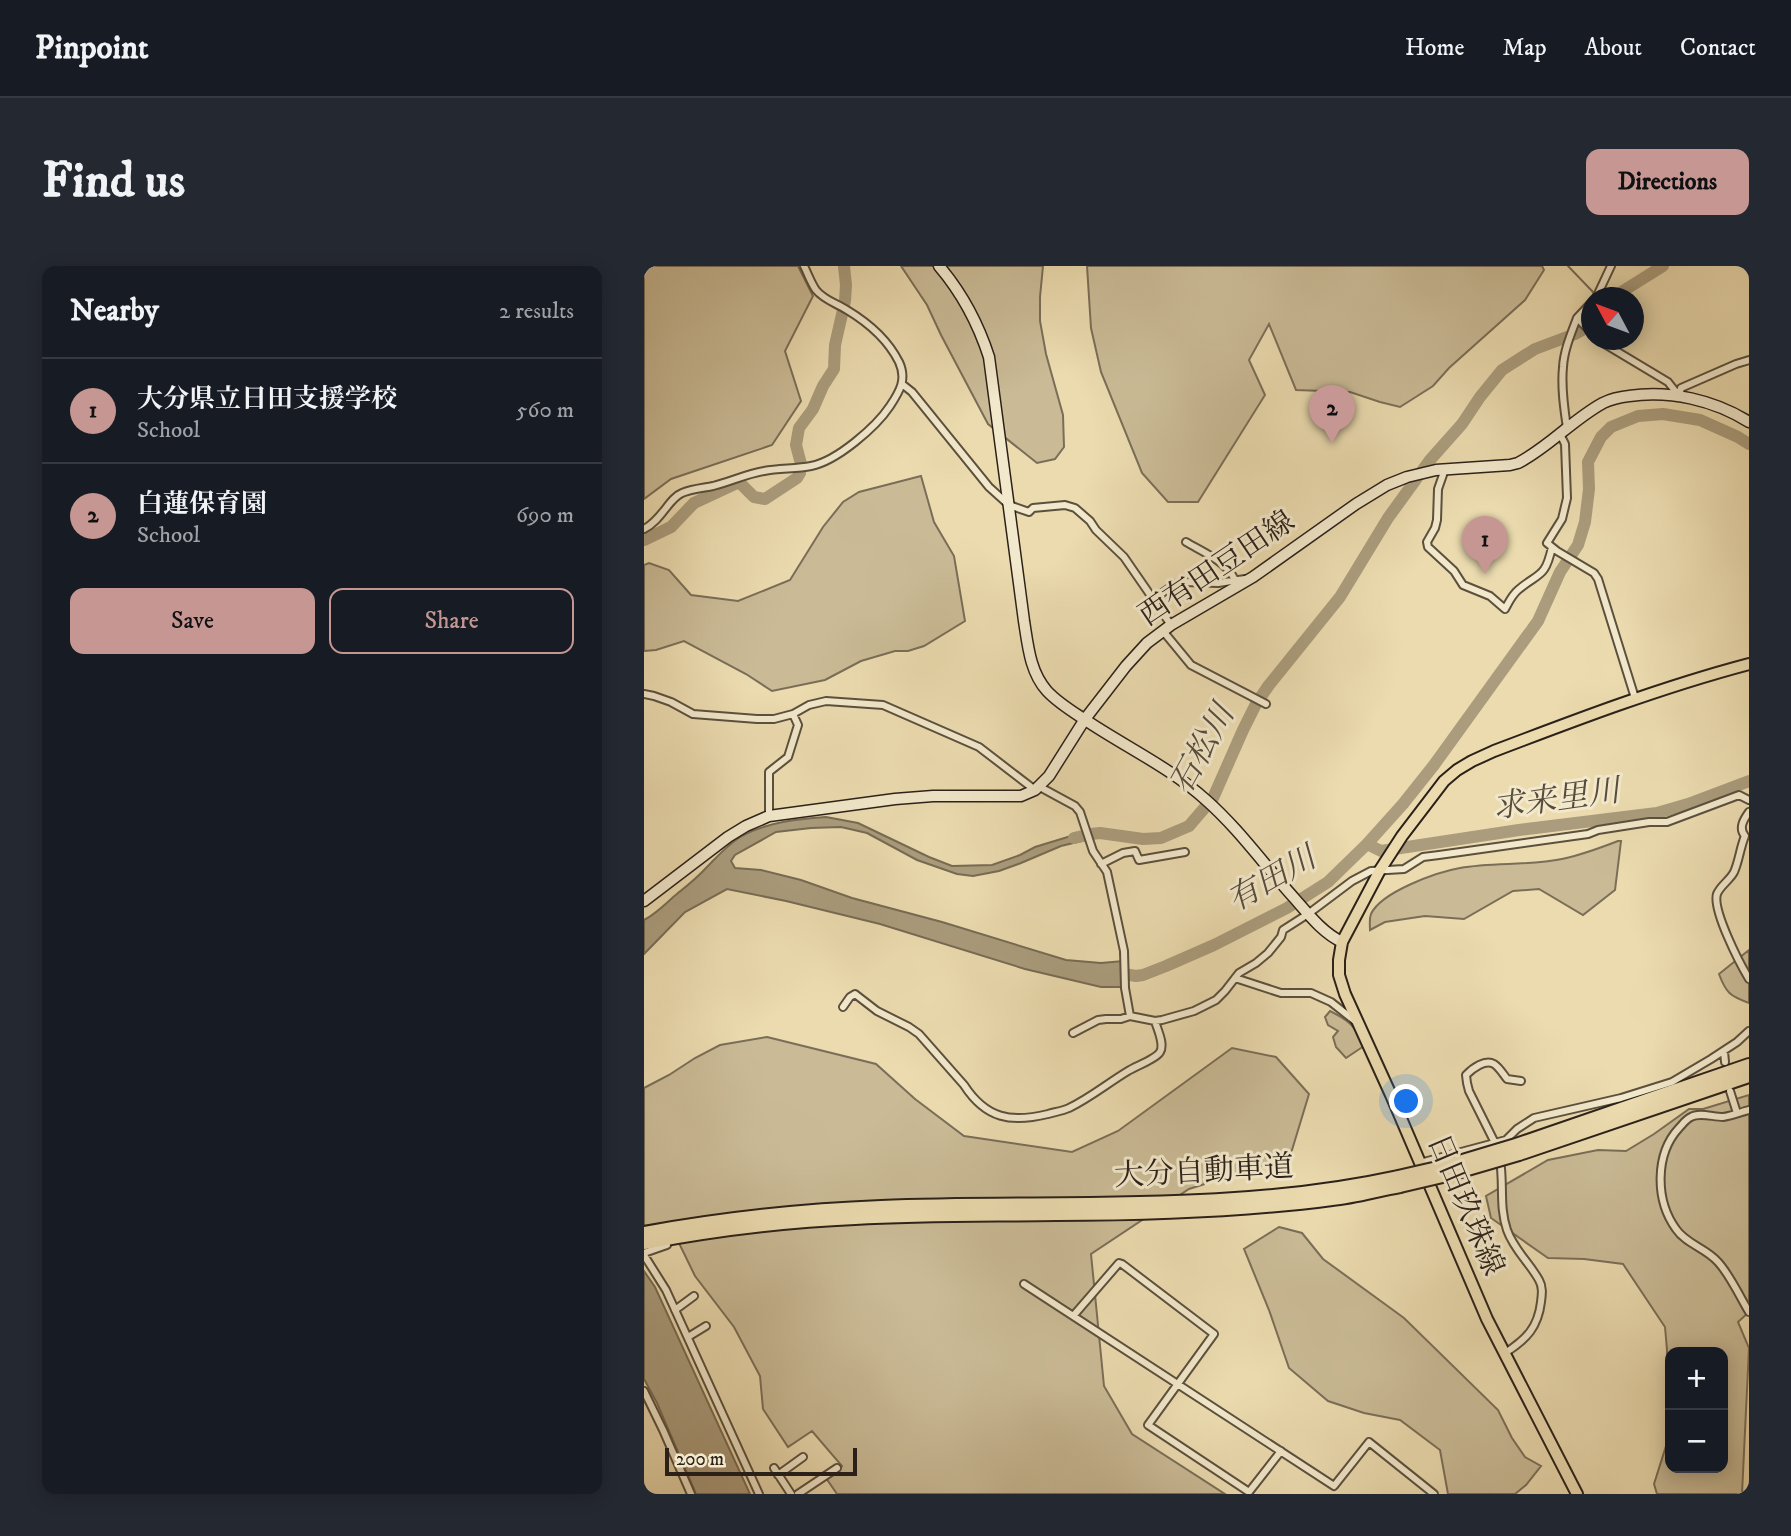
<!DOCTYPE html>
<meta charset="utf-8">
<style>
:root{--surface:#171b24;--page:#242831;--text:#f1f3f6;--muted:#9ea1a6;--line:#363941;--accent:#c59692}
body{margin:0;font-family:"IM FELL DW Pica","Noto Serif JP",serif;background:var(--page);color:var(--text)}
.controls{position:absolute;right:21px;bottom:21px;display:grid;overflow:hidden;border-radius:14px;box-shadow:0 4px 18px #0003}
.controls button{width:63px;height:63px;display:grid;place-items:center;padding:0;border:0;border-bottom:2px solid var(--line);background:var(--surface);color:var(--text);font:35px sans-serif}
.compass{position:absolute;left:937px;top:21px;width:63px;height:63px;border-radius:50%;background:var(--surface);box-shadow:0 4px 18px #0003;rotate:311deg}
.scale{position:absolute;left:21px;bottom:18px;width:192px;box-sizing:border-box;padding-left:7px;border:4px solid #2b2119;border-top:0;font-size:19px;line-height:24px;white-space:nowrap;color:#2b2119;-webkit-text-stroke:5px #f2e8cb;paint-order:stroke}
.you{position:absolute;left:763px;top:836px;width:24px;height:24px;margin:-18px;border:5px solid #fff;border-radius:50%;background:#1a73e8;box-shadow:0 0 0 10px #1a73e833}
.badge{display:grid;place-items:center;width:46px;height:46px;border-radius:50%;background:var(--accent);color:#111;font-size:23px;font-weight:700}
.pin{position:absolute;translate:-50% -58px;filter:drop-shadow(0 2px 4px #0008)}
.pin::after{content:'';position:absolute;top:37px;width:24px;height:21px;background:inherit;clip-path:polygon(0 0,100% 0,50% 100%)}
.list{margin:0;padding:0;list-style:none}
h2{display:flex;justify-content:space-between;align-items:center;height:91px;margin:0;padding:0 28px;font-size:30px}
h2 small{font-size:23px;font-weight:400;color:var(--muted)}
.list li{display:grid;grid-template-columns:46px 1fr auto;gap:21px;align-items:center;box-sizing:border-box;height:105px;padding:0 28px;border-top:2px solid var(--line)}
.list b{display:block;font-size:26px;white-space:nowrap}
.list p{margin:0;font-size:23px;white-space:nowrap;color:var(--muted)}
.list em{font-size:23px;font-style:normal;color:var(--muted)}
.actions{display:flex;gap:14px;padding:21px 28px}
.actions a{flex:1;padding:16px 0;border:2px solid var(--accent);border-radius:14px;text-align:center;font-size:24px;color:var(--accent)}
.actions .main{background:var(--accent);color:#111}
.map{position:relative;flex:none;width:1105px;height:1228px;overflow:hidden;border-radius:14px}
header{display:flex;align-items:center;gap:42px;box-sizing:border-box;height:98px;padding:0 35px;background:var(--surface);border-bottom:2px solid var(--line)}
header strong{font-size:33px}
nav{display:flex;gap:38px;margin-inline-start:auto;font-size:24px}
.intro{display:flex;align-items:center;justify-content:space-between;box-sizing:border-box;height:168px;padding:0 42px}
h1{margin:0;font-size:49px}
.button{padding:18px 32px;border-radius:14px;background:var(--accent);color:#111;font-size:24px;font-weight:700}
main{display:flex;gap:42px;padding:0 42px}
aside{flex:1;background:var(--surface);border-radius:14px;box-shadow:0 4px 18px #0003}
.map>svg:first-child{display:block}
.green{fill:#cabb96;stroke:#7a6e58;stroke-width:2;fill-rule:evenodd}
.water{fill:#aa9c7c;stroke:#776b54;stroke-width:2}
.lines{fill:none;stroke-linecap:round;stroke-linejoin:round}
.stream{stroke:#776b54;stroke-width:2}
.river{stroke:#aa9c7c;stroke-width:12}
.street-casing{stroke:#5b503e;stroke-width:10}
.secondary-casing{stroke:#2b2119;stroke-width:13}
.primary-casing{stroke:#2b2119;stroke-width:14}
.highway-casing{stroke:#2b2119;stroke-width:16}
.street{stroke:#f2e8cb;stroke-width:6}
.secondary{stroke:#f2e8cb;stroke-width:10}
.primary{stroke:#ebdbaf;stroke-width:10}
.highway{stroke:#ebdbaf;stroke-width:12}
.highway-bridge-casing{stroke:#2b2119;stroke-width:16;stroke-linecap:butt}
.highway-bridge{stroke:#ebdbaf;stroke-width:12}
.labels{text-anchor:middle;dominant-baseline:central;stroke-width:6;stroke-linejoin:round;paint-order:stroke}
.street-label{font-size:30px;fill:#2b2119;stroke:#f2e8cb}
.water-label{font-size:32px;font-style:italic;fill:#574c3c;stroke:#f2e8cb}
</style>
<header>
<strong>Pinpoint</strong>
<nav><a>Home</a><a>Map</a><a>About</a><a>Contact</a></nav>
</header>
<div class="intro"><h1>Find us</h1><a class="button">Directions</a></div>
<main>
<aside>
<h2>Nearby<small>2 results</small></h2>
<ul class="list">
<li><span class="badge">1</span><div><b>大分県立日田支援学校</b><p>School</p></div><em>560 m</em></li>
<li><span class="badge">2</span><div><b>白蓮保育園</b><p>School</p></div><em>690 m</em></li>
</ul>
<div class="actions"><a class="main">Save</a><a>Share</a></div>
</aside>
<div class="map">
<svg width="1105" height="1228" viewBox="0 0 1105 1228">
<rect width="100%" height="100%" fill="#ebdbaf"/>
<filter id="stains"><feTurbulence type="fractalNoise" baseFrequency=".00286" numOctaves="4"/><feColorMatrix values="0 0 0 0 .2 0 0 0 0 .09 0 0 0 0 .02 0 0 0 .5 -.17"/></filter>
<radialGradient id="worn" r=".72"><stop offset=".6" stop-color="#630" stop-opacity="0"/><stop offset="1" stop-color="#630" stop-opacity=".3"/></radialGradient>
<path class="green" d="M0,0H154L169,30L141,85L157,135L128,179L27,213L0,233Z
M257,0H399L396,31V55L402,88L419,149L420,181L411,193L393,197L344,158L297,69L283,39Z
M443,0H898L900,4L881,34L805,102L789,120L756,141L736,136L706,126L652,124L625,58L605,94L621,129L554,236H524L498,207L457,106L447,62Z
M277,210L290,256L310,290L321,355L280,380L264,385H251L217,395L181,414L128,425L102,408L40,375L12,384L0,385V299L5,297L25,304L47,329L94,335L146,314L179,261L199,236L215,226Z
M974,575H977L971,624L939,649L895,623L869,625L820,653L781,650L741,656L726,664C726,659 725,653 727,648C737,626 793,606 816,602C849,596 884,600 918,593C937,589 956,582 974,575Z
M1105,684V737C1086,730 1082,727 1075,708Z
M686,745C706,755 711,760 720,780L702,792L692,781L689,771L694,765L684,759L681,751Z
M123,771L232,798L271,833L320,870L428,886L474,865L588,782L632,791L665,828L648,884L640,893L545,923L447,988L460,1120L488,1168L581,1228H193L182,1212L198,1200L168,1165L144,1181L119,1143L116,1110L90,1061L51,1010L34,975L0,979V822L25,809L51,792L76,779Z
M1105,829V1046L1094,1056L1105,1082L1098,1228H1013L1010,1218L1022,1180L1023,1084L1021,1061L979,998L940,993L904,992L847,952L842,930L904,894L954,884L982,885L1010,868L1045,843H1059ZM1026,1086H1079V1202H1026Z
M635,961L658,967L679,993L760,1052L854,1144L868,1172L881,1191L897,1200L882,1219L871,1228H804L796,1184L756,1154L720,1147L684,1135L645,1102L625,1044L600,983Z"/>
<path class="water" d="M182,551L214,557L285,591L308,600L348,599L376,589L391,581L440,566L442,574L417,580L377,597L355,605L329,610L313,608L273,594L223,567L197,561L167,562L132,566L91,589L87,595L91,602L117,604L157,614L208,632L298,656L422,694L457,697L479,695V721H457L381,703L236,658L142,635L83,623L41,646L0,688V654C13,647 22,637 34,627C44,619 53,612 62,602C73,591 84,578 98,570C123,556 154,553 182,551Z
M0,1005L11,1021L106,1228H52L13,1137L0,1113Z"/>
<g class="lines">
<path class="stream" d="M924,0L949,26L951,31"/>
<path class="river" d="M973,32L979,25L1019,0
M0,274L27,261L50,237L95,216L110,231L121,233L153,212L156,207L157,198L152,179L155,162L169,143L179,120L190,103L191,79L201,35L202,19L200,0
M430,572L447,568L456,567L499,573L517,572L545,560L569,532L599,464L612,438L625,419L696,331L744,252L786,194L818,158L836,131L858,104L891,83L931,68L940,63L948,56
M723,578L737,585L875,564L1013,547L1044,538L1105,515
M468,706L492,710L499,709L522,700L570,679L643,642L684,616L723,578L759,538L790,499L894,355L916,306L934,279L941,256L945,223L944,196L957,171L967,161L994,150L1019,148L1056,154L1094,171L1105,178"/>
<defs>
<path id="street" d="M952,32L967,0
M948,36L933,52L948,67
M954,74L1024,116L1035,130L1037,122L1092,98L1105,94
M258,118L268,126L345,221L365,239L385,246L389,242L421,239L431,242L446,255L452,264L480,291L527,359
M923,162C920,142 917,121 919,101C920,84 927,68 933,52
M916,168L921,178L923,232L918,253L903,277L913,285L950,307L954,313L991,432
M801,203L794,223L793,254L791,262L783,276L784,281L810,305L819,319L846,330L861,343C865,336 868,329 874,324C895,306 901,313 908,281
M0,263C18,254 25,232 38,227C47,223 59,222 69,220C86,216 102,208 120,205C135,202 152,203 167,200C193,195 232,161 246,140C256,125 263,113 255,96C244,74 223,56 203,44C192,37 180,34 172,24C167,17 164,8 160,0
M542,276C559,286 582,295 591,314
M510,331L514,330L531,318L539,316L574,317L601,313
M519,365L547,399L622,438
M0,428L10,430L27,436L49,448L113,453H130L149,448L165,439L182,435L239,439L335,481L391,524
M396,521L431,540L436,546L449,585L463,606L480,685L481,722L486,750
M1105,546C1100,553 1094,562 1101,570C1096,582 1095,595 1090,606C1086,614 1076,620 1073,628C1068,644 1096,698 1105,713
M125,550V506L144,491L154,459L149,448
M457,598L479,587L491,585L495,594L541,586
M591,712L637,727H667L687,736L711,755
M199,741L206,731L211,728L233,745L265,761L275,768L320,819C342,853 367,857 404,848C411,846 418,845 425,842C446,832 464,817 484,805C492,800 512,793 516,786C521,778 513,763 511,755
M429,767L454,754L462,753H477L486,750L511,755L518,754L550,745L572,734L581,725L595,707L612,697L624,687L637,671L639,664L664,648L708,615L727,605L760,603L779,591L795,589L944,568L954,564L1005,556H1023L1095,529L1105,534
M1080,785L1081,796
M1086,825L1093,847
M1105,844C1097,846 1087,850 1079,851C1069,851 1055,846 1047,851C1042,853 1039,858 1035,862C1011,888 1011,934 1032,963C1042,978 1062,982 1074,996C1086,1009 1096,1031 1105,1046
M854,883L825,825L823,817L822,809C829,802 841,793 850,798C855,801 859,808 863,813L877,815
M856,894C860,918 855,941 863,964C870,984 885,996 895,1014C899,1021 898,1028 897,1036C894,1061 883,1073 861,1087
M776,897L862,874L873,863L890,852L977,832L1028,816L1067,793L1093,776L1105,765
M0,987L23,979
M0,989L22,1024L115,1228
M380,1018L690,1220L725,1176L790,1228
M31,1044L50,1030
M430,1049L475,997L478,998L570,1068L504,1159L605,1226L637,1185
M44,1071L62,1060
M0,1125L19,1164L47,1228
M130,1202L147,1228
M134,1209L159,1191
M154,1228L193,1202"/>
<path id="secondary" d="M295,0C318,27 334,57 345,91L380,355C384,380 386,406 403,425C415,438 431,447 446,457C484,482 528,503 562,534C595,563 621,600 651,633C665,649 679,667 698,676
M0,635L84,571L102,560L125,550L251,533L289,530H377L391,524L405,510L441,453L482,400L503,377L527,359L609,311L712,238L743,219L763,211L792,204L866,199L874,197C905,181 928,154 959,137C967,133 976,131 985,130C1026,124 1070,134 1105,156"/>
<path id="primary" d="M933,1228L843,1053L747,829L701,728L695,709V694L698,676L736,604L758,570L800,515L813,504L828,495L850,485C934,453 1018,421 1105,398"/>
<path id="highway" d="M872,879L1105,799
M875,888L1105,810
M0,967C78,953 157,944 237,941C409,934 585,948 754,911
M0,977C69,964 140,955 211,952C278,948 345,949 412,948C504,948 597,945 688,933C711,931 733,924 756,920"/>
</defs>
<use href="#street" class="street-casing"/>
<use href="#secondary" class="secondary-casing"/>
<use href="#primary" class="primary-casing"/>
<use href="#highway" class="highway-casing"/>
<use href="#street" class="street"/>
<use href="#secondary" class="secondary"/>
<use href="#primary" class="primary"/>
<use href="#highway" class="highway"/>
<defs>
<path id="highway-bridge" d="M754,911L802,900L872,879
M756,920L803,909L875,888"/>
</defs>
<use href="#highway-bridge" class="highway-bridge-casing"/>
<use href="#highway-bridge" class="highway-bridge"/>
</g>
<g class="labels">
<g class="street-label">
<text transform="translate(573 303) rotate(-34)">西有田豆田線</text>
<text transform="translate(560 906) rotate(-3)">大分自動車道</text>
<text transform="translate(821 939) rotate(67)">日田玖珠線</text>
</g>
<g class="water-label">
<text transform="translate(559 484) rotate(-61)">石松川</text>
<text transform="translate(912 534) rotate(-8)">求来里川</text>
<text transform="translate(628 614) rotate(-30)">有田川</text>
</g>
</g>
<rect width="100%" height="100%" filter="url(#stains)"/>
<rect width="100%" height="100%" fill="url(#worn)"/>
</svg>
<div class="controls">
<button>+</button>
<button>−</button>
</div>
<svg class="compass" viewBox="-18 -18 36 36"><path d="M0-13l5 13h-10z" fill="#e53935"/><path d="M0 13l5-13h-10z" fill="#9ea1a6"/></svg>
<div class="scale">200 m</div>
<div class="you"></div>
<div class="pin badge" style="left:841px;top:308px">1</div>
<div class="pin badge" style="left:688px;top:177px">2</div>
</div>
</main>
